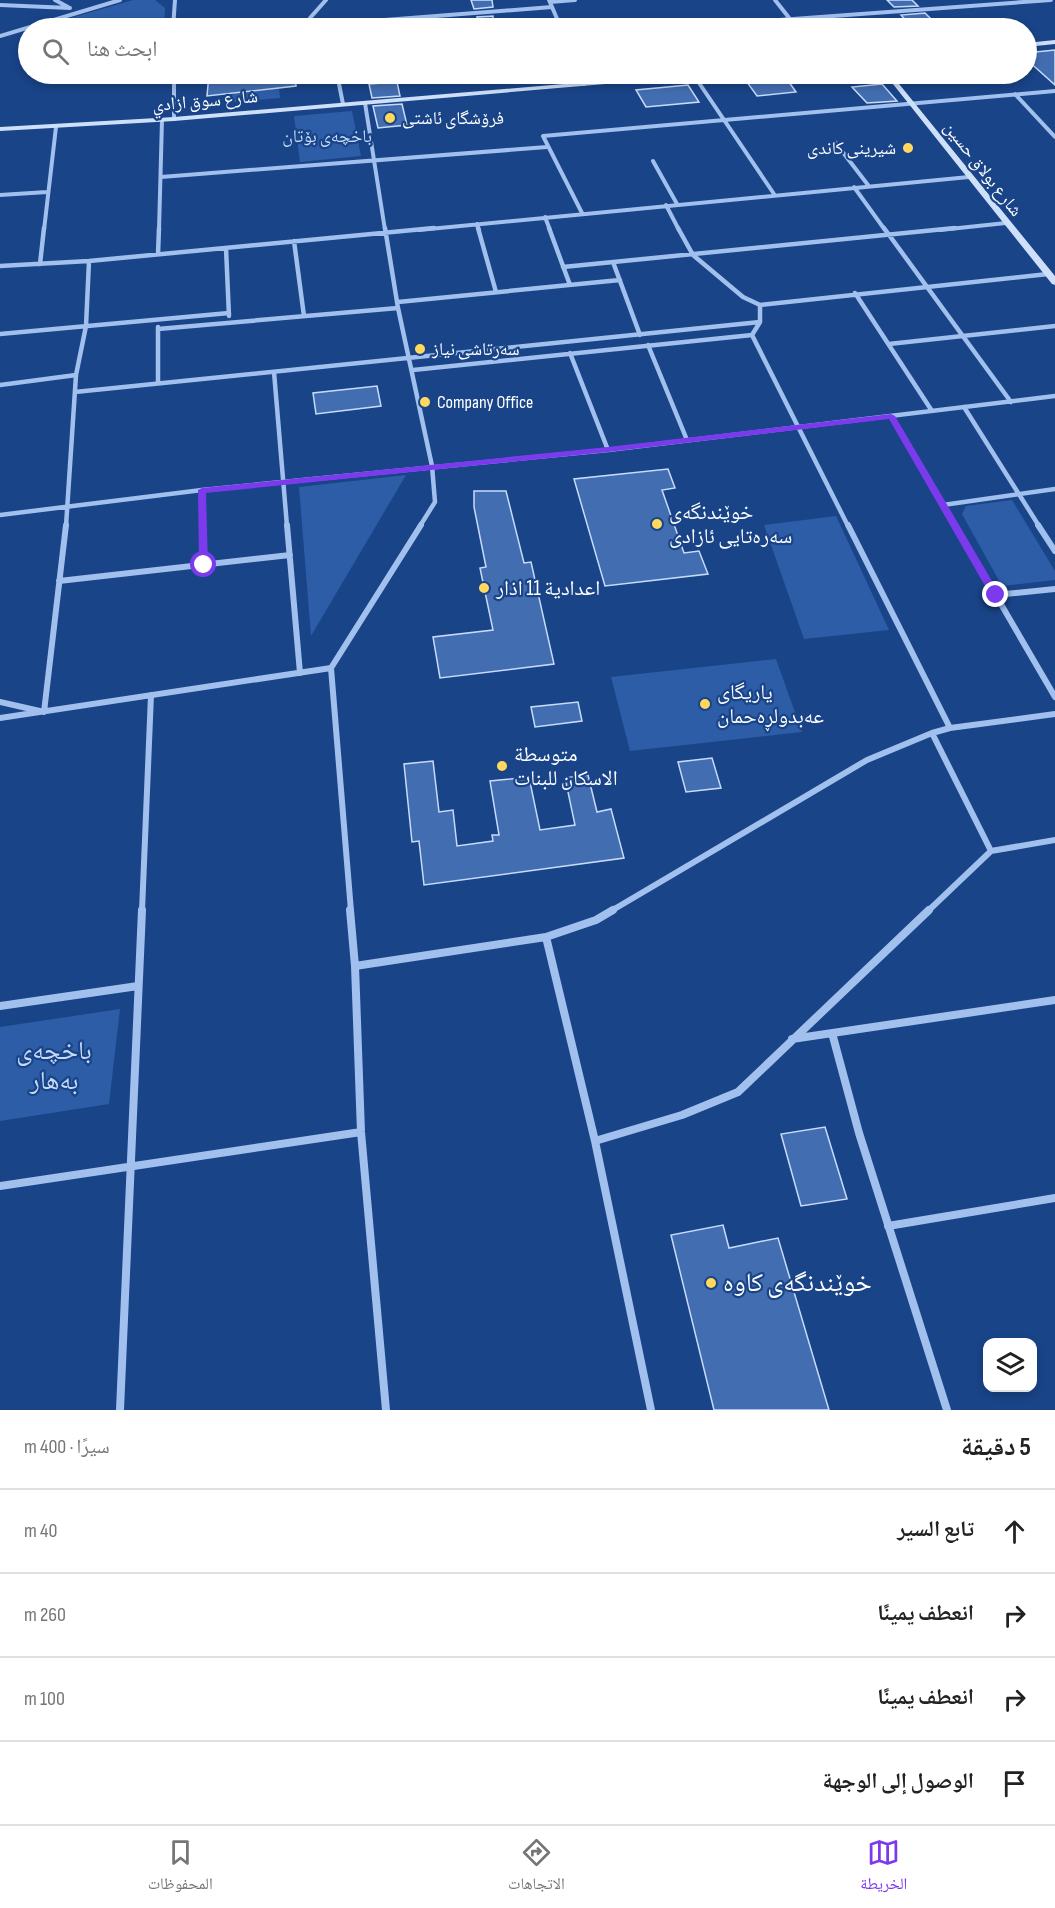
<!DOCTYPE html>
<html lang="ar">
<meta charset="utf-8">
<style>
:root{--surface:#fff;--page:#f6f6f6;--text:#222;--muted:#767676;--line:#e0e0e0;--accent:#7c3aed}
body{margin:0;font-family:"Sofia Sans Condensed","Noto Naskh Arabic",sans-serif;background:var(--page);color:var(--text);direction:rtl}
.controls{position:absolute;right:18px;bottom:18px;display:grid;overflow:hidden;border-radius:12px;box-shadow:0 3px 9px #0003}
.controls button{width:54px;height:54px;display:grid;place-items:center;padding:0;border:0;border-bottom:2px solid var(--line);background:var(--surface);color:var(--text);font:30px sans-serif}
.stop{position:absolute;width:18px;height:18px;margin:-14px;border:4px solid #7c3aed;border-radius:50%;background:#fff}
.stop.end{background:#7c3aed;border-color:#fff;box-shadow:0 2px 6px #0008}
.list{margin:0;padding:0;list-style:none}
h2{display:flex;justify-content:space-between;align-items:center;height:78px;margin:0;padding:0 24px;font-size:26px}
h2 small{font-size:20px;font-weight:400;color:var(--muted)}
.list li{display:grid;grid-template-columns:39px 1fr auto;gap:18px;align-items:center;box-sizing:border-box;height:84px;padding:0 24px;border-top:2px solid var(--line)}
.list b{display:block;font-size:22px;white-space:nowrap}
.list em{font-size:20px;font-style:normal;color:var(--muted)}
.icon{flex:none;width:33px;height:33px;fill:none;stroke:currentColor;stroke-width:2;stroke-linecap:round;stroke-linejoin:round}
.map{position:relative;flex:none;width:1055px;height:1410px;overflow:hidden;direction:ltr}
.search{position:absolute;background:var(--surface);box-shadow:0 3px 9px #0003;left:18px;right:18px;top:18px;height:66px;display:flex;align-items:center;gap:15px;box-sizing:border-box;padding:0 21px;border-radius:33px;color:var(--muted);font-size:22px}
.sheet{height:414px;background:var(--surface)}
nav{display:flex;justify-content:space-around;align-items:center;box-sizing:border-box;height:84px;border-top:2px solid var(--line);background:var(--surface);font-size:16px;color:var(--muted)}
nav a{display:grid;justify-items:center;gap:3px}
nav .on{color:var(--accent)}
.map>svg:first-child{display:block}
.green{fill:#2c5da6}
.building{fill:#426eb1;stroke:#c7dbf9;stroke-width:1.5}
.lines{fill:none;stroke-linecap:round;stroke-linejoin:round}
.street-far3{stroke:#a1c0ed;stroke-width:4}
.street-far2{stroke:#a1c0ed;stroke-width:4.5}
.street-far1{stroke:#a1c0ed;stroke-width:6}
.street{stroke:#a1c0ed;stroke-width:8}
.secondary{fill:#cedff9;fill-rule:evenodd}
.route{fill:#7c3aed}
.poi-dot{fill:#ffd85d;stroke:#194488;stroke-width:2}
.labels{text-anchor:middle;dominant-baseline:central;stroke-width:4.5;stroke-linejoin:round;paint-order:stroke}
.far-street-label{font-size:18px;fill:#fff;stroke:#194488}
.far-poi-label{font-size:18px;fill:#fff;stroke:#194488;text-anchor:start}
.far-park-label{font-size:18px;fill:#c7dbf9;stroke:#194488}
.poi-label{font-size:21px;fill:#fff;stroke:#194488;text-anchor:start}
.near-park-label{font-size:26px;fill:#c7dbf9;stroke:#194488}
.near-poi-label{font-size:26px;fill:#fff;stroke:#194488;text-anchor:start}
</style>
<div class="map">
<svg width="1055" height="1410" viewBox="0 0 1055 1410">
<rect width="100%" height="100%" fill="#194488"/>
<path class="green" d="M133,0H155L165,8L164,28H77L71,18Z
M279,88L280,98L232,102V95L236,92Z
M352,111L361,156L300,162L294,116Z
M406,475L311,636L299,487Z
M1012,500L1055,571V580L1002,586L962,514L966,506Z
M836,516L889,630L804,639L764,525Z
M776,659L802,732L630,751L611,677Z
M120,1009L109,1104L0,1121V1027Z"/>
<path class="building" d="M471,0H492L493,7L474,9Z
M887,0H912L918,6L894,7Z
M925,13L940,28H913L901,15Z
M493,16V28H481L477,17Z
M1055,50V85L1026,59V53Z
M209,74H295L296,86L207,96Z
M784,75L796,92L757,96L744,78Z
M397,82L400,96L372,98L369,84Z
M882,84L897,101L867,103L852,87Z
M688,85L699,102L646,107L636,90Z
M402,104L407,125L378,128L373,106Z
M377,386L381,406L316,414L313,393Z
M668,469L675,488L662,490L684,553L699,551L708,574L605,586L574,479Z
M474,491H506L524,563L531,562L554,664L440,678L433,637L493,630L480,568L486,567L474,507Z
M578,702L582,721L535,727L531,707Z
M712,758L721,788L686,792L678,762Z
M433,761L439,812L453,810L457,846L493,841L492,835H499L490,781L529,777L540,830L575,825L565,778L588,775L597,812L611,809L624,858L424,885L419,841L412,842L404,764Z
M825,1127L847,1199L801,1206L781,1134Z
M723,1225L729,1248L778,1238L829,1410H714L671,1235Z"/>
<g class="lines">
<path class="street-far3" d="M55,0L68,7
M549,0L561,28
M775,0L790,19
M550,2L575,0
M0,5L70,8
M173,28L175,0
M319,28L310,18L326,0
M325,28L346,23L552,7
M672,28L1051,0
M0,36L120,0
M174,74V119
M337,74L343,104
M580,74L584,84
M693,74L774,194
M1015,94L1055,137
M365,103L385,230
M835,142L868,185
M653,161L677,204
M161,177L547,147
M854,187L885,230
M0,195L47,192
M666,205L679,230
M582,213L543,136L1055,91
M545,217L550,230
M477,224L479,230
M44,230L56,127
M159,230L162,120
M419,230L969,177
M940,230L1006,223"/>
<path class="street-far2" d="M385,228L398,308L432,466L435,502L420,526
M478,228L496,292
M549,228L570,285
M678,228L693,255L743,297L760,305L1048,274
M884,228L1011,402
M294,241L304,316
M226,248L229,316
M158,254L159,228
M613,262L640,335
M40,264L44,228
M0,266L89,261L434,228
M563,267L955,228
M855,293L932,411
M398,302L620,280
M158,327V383
M158,329L398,308
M0,334L229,313
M752,335L848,526
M752,335L760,322V305
M889,344L1055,326
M648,345L687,440
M570,353L608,450
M413,370L752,335
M274,372L287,526
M0,385L76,375
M75,392L760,322
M964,407L1039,526
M891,416L955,526
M202,490L203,526
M943,505L1055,489
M0,515L202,490L608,450L1055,396
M66,526L76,375L86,326L89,261"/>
<path class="street-far1" d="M203,525L204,565
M287,525L300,673
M848,525L950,728
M955,525L1055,697
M1038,525L1055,551
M59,581L290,555
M995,595L1055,589
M0,702L44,712L66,525
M0,718L331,668
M932,733L991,851
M142,911L151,695
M351,911L331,668L421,525
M611,911L867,760L932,733L950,728L1055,714
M928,911L991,851L1055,840"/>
<path class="street" d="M350,910L355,966L361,1132L386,1410
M546,937L595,1141L651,1410
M355,966L546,937L596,920L613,910
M0,1006L138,986
M832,1033L859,1133L947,1410
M792,1039L1055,1000
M595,1141L682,1115L738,1092L929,910
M0,1186L361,1132
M888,1226L1055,1198
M120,1410L142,910"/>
<path class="secondary" d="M1055,40V44L1026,47V43Z
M681,74H702L699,76L174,121L0,131V127L174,117Z
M885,74H891L1055,276V285L1052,284Z"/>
</g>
<path class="route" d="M891,414L895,416L999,593V598H992L889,419L608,452L206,493L208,565L204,568L199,565L198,490L202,488L608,447Z"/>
<g class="poi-dot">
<circle cx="390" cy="118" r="6"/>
<circle cx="908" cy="148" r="6"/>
<circle cx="420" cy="349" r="6"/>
<circle cx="425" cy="402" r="6"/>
<circle cx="657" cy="524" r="6"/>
<circle cx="484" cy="588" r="6"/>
<circle cx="705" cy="704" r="6"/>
<circle cx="502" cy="766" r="6"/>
<circle cx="711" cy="1283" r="6"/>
</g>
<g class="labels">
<g class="far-street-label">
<text transform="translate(205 101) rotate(-5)">شارع سوق ازادي</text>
<text transform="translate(983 169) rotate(52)">شارع بولاق حسين</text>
</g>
<g class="far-poi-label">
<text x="402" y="118">فرۆشگای ئاشتی</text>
<text x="896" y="148" text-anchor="end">شیرینی کاندی</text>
<text x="432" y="349">سەرتاشی نیاز</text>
<text x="437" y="402">Company Office</text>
</g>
<g class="far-park-label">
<text x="327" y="136">باخچەی بۆتان</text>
</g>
<g class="poi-label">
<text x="669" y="512">خوێندنگەی<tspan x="669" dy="24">سەرەتایی ئازادی</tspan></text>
<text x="496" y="588">اعدادية 11 اذار</text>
<text x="717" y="692">یاریگای<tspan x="717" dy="24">عەبدولڕەحمان</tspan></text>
<text x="514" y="754">متوسطة<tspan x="514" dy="24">الاسكان للبنات</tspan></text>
</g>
<g class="near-park-label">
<text x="54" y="1051">باخچەی<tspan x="54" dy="30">بەهار</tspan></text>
</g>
<g class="near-poi-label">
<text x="723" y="1283">خوێندنگەی کاوە</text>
</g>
</g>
</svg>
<div class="controls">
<button><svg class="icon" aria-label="layers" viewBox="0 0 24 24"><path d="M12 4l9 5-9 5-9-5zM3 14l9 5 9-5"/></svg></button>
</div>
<div class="stop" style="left:204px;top:565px"></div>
<div class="stop end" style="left:996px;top:595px"></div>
<div class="search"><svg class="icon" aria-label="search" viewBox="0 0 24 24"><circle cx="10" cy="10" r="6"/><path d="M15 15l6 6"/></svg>ابحث هنا</div>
</div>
<section class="sheet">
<h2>5 دقيقة<small>سيرًا · 400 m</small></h2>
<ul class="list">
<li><svg class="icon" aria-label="ahead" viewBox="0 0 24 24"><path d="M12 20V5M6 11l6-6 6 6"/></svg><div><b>تابع السير</b></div><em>40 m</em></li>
<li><svg class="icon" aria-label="right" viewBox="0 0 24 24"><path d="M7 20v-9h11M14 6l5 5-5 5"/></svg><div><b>انعطف يمينًا</b></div><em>260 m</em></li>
<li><svg class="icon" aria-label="right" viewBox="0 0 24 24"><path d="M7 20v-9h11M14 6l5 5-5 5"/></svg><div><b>انعطف يمينًا</b></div><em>100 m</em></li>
<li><svg class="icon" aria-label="arrive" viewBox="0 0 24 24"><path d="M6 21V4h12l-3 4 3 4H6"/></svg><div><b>الوصول إلى الوجهة</b></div></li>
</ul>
</section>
<nav>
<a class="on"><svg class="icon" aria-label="map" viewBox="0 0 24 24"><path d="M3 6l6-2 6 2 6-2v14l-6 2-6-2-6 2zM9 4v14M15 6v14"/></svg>الخريطة</a>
<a><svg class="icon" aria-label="directions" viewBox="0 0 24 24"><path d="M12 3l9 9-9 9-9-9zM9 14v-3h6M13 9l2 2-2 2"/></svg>الاتجاهات</a>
<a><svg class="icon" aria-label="saved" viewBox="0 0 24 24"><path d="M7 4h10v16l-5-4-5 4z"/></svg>المحفوظات</a>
</nav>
